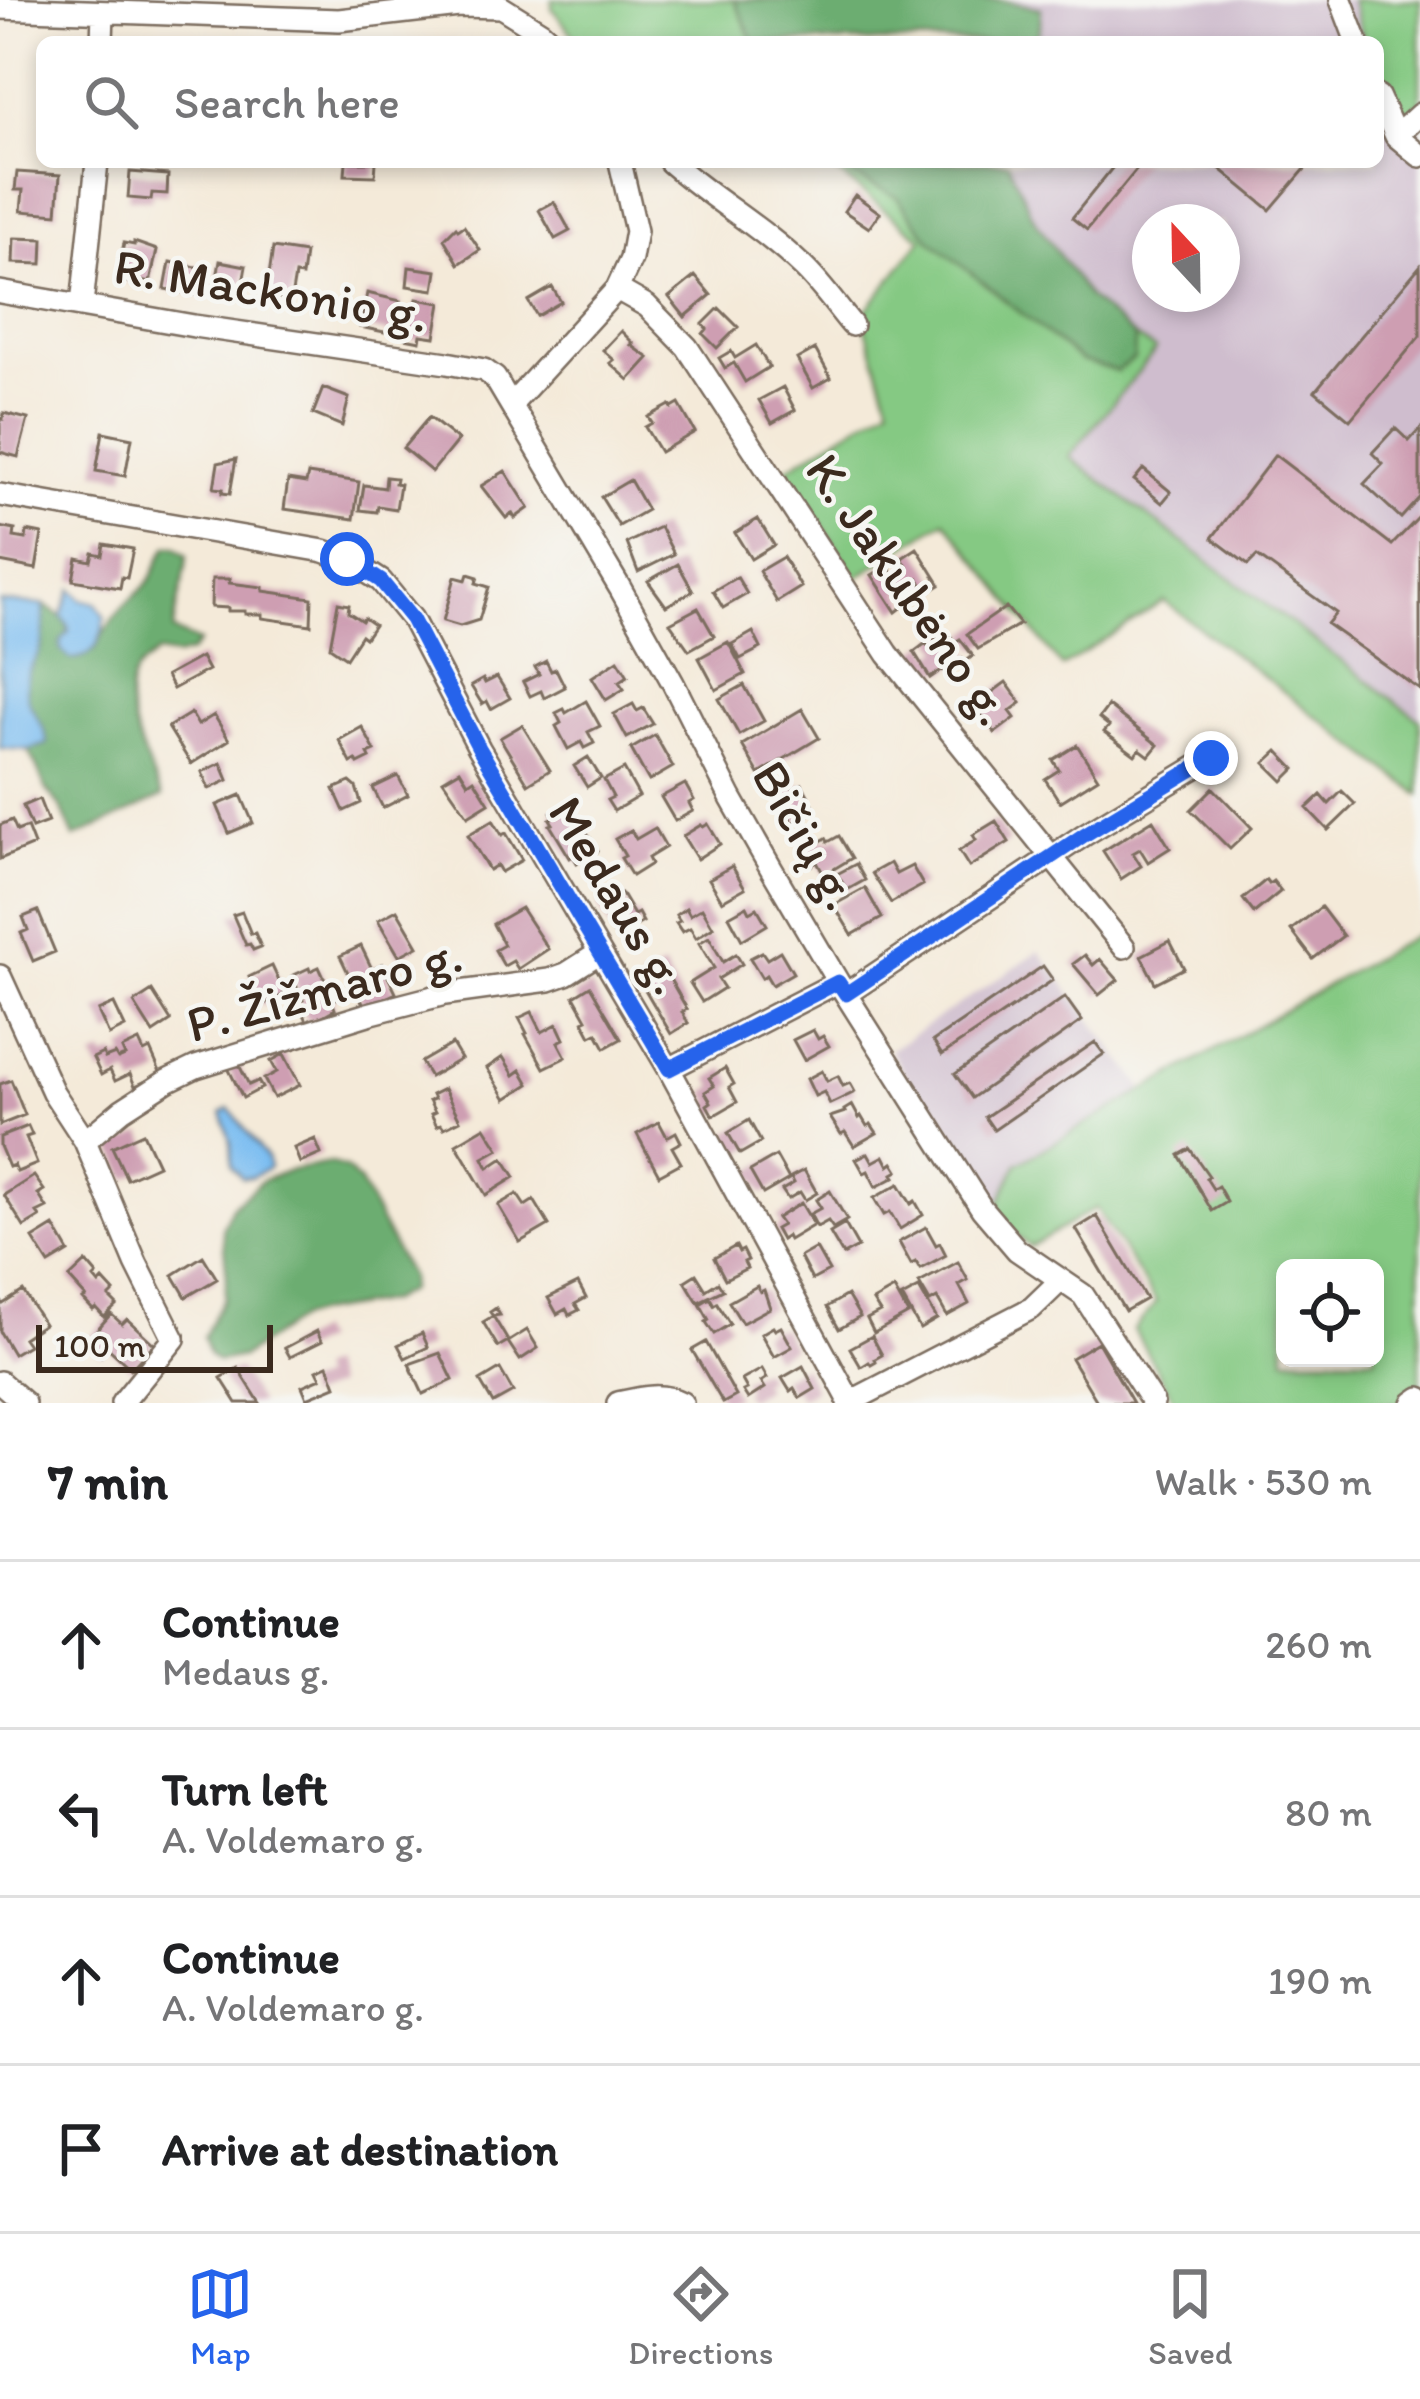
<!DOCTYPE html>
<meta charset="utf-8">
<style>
:root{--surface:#fff;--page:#f2f2f2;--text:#202124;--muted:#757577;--line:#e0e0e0;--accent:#2563eb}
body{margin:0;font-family:Itim,sans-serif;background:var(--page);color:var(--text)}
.controls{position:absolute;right:36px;bottom:36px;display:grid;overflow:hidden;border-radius:18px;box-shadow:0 6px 18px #0003}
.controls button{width:108px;height:108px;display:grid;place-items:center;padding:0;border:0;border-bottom:3px solid var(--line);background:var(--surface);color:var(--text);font:60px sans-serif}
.compass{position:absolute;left:1132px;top:204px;width:108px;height:108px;border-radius:50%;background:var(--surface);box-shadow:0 6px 18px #0003;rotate:338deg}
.scale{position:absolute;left:36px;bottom:30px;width:237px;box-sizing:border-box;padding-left:12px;border:6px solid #3b2a1e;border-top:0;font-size:33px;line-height:42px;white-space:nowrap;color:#3b2a1e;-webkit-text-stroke:9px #f6f6f2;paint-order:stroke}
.stop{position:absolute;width:36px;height:36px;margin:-27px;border:9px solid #2563eb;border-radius:50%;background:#fff}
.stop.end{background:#2563eb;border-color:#fff;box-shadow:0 3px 12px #0008}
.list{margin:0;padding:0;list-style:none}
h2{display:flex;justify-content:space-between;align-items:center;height:156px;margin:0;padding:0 48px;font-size:51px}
h2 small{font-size:39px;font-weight:400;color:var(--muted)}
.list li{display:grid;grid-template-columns:78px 1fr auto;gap:36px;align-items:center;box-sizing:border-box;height:168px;padding:0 48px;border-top:3px solid var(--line)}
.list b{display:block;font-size:45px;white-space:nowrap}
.list p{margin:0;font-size:39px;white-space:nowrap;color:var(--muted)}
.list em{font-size:39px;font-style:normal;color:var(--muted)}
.icon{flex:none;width:66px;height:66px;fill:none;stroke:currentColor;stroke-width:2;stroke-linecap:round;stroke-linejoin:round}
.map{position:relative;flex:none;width:1420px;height:1403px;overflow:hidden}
.search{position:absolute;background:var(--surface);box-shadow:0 6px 18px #0003;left:36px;right:36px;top:36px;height:132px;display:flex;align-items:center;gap:30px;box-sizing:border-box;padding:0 42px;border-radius:18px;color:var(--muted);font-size:45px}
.sheet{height:828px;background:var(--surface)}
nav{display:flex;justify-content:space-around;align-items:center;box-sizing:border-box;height:168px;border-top:3px solid var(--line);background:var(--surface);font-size:33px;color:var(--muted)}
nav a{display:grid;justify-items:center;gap:6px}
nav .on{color:var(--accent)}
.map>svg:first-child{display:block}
.industrial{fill:#cfbdce;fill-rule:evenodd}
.green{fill:#85c983;stroke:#607a50;stroke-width:3;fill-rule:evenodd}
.forest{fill:#6cad71;stroke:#546c48;stroke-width:3}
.water{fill:#7bbdf1;stroke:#5b7488;stroke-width:3}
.building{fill:#ce9eb2}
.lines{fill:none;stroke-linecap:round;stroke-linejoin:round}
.minor-casing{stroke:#7c6d5f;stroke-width:26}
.minor{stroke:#fff;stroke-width:21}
.route{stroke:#2563eb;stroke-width:15}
.labels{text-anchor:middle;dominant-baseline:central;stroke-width:9;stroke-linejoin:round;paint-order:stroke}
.street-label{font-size:51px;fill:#3b2a1e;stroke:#f6f6f2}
</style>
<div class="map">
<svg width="1420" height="1403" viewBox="0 0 1420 1403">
<rect width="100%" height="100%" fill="#f6f6f2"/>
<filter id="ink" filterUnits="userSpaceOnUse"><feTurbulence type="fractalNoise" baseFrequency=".00833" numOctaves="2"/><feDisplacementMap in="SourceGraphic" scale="24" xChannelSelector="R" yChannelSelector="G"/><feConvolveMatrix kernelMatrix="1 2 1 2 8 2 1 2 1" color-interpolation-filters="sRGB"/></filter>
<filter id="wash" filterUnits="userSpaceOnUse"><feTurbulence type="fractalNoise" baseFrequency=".004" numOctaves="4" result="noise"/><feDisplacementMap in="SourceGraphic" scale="48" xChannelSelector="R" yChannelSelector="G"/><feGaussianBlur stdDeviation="2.7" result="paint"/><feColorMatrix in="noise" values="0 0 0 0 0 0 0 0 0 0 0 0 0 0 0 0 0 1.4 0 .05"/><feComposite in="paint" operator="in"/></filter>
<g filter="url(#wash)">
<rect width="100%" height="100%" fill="#f4ead9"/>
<path class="industrial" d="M998,0H1351L1365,42H1033L1040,29L1041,8Z
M1378,75L1403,113L1420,105V720L1069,456L1156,351L1135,337L1089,298L1033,217L1008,162H1378ZM1150,222H1222V294H1150Z
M1039,951L1144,1089L1017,1164L993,1216L890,1050Z"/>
<path class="green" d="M552,0H734L754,42H579L552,9Z
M1351,0H1420V105L1403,114L1378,75V42H1365Z
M824,162H835L854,176L897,197L930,240L1081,361L1134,359L1135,337L1156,350L1069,457L1420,720V795L1164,601L1062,667L945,520L856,578L786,469L890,405L862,316L922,239Z
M1420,932V1393L1406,1403H1176L1134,1330L1156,1302L1096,1208L1030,1247L993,1216L1017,1164ZM1285,1268H1375V1358H1285Z"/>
<path class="forest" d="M734,0H998L1041,8L1040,29L1033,42H754Z
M835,162H1008L1033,217L1089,298L1135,337L1134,359L1117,371L1081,361L930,240L897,197L854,176Z
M168,546H176L187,555C186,582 175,605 173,631L199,642L191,653L176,656L157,653C151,659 139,666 135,674C116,706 150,767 162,797L74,838L61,808L46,789L29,750L47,744L26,699V680L29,666L42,647L44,605C55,612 67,618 69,632L61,641L95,649C102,634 111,621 122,608C131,598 142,591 150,580C157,569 159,556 168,546Z
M330,1163L346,1169L360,1183L410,1278L409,1290L389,1301L317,1313L300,1318L242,1357L218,1362L209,1355L203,1337L224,1298L227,1278L222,1228L232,1206L263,1180L287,1171Z"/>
<path class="water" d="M72,589L81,599L96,603L105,618C101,641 95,659 70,659L61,650V641L69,632L68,625L61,616Z
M0,602L44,605C44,617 45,632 42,644C38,662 25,667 26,690C27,710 47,723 47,744L29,750L0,748Z
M229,1108L267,1158L269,1168L252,1177L242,1178L232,1166L231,1143L222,1113Z"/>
<g id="blocks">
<path class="building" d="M346,162H376L375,176L345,175Z
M1117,162H1143L1087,230L1072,218Z
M1212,162H1311L1270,210Z
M17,172L60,175L57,214L21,211L23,190H15Z
M130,172L168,175L167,194L152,193L151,200L128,198Z
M855,195L880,213L869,228L844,211Z
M554,202L570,231L555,239L539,210Z
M464,226L480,250L459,264L444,239L456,227L458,230Z
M14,238L43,239L42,264L13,263Z
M134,242L157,250L150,283L140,281L139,285L126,282L127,278L117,276L124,243L134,245Z
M273,248L305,253L302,276L295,275L291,299L266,296Z
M220,261L246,266L240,300L214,295Z
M170,262L207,269L202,296L165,289Z
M1420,266V336L1350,420L1315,391Z
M409,267L437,271L434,290L407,286Z
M695,276L711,295L685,317L669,297Z
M552,287L561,302L537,316L528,301Z
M367,293L401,301L394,334L360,327Z
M417,299L441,303L435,337L421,335L420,341L405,338L410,309L415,310Z
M719,308L738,327L717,348L703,334L707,329L703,324Z
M621,331L633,343L631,345L649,358L629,380L610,363L614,360L603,350Z
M756,345L769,367L745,382L734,363L725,368L719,358L731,351L735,358Z
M815,349L831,378L813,388L797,359Z
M783,387L795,410L772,423L759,400Z
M323,388L349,398L342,426L313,414Z
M679,404L695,432L660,452L645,427L652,423L648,417L670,405L672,408Z
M4,413L28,419L18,457L0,452V418L3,419Z
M429,417L458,440L432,472L403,448Z
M1395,428L1409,441L1420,429V497L1401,518L1364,484L1383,464L1372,453Z
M103,432L132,438L125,476L96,471Z
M1275,455L1392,545L1420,516V690L1327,624L1336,613L1257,556L1248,565L1212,538Z
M236,459L230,494L222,493L223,489L214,488L218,463Z
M1143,469L1171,492L1162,503L1134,480Z
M505,471L529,508L515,518L512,513L506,518L481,486Z
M308,474L359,482L354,519L284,509L288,480L306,483Z
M386,477L396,478L395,483L400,484L396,509L378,506L377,512L360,510L364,485L385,488Z
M630,480L647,510L619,526L601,497Z
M758,519L774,545L751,559L735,533Z
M0,527L15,530L14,537L26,539L27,531L42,534L36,569L0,562Z
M660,527L674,554L638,572L627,543Z
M104,544L133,549L127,578L122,577L120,588L73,580L77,558L91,561L93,553L102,555Z
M917,548L940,585L927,593L919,579L900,591L908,603L896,612L872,575L888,565L895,577L908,568L902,558Z
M783,557L801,587L777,602L759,571Z
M678,564L693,591L666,606L648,581Z
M468,574L478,577L476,583L489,587L479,620L460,626L443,621L455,577L466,580Z
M737,577L747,594L723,608L713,591Z
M212,579H230L229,583L263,587V591L312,598L311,625L262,618V614H245V611H228V608L211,607Z
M338,603L349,605L348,612L362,621L364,618L374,625L365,638L361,635L346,658L330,647Z
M1006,607L1020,624L978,649L967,634Z
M698,608L714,636L689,650L670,623Z
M947,631L955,642L960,639L973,656L965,662L962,658L946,673L943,669L930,678L914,652L926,643L934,655L941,649L934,640Z
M753,632L761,648L740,659L732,644Z
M728,642L745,674L716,690L699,658Z
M201,657L208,670L173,689L166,676Z
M618,660L628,676L619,682L624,689L606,700L592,677Z
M546,661L551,671L556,669L565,687L544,698L541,691L530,696L523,682L539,674L535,667Z
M497,677L510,698L491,709L487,701L482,704L471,686L483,679L485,683Z
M1006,682L1021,703L1010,711L1015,718L995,733L975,705Z
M744,685L764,721L739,735L719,699Z
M586,701L600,726L588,732L594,743L584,748L581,742L568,749L556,726L561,723L556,713L564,709L566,713Z
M633,704L637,711L643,708L653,724L627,738L614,714Z
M1108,706L1158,745L1149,756L1140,749L1135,755L1104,732L1109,726L1099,718Z
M802,709L819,738L759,774L742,745Z
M191,713L198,725L214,715L229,740L191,764L168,727Z
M522,725L550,770L528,784L500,738Z
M362,727L375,751L368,754L370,758L358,764L356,760L351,763L339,740Z
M655,735L673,767L649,781L631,749Z
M1077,745L1098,778L1060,802L1045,779L1059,770L1053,760Z
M1278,751L1295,769L1283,781L1265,763Z
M588,757L601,778L587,787L574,766Z
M221,763L228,780L209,789L202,772Z
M624,769L639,796L614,811L607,800L613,797L604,780Z
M460,770L468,783L474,779L489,803L468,816L443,780Z
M398,776L408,795L383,808L373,788Z
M350,782L356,787L361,803L344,811L334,789Z
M685,784L694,800L689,803L693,811L675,821L661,797Z
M802,784L816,810L793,823L778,797L782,795L779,791L791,785L793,789Z
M1213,788L1252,828L1230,849L1191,810Z
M1342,791L1355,804L1328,830L1307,808L1321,795L1329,804Z
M241,795L253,823L229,833L217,805Z
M39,799L48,822L32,828L23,806Z
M569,802L598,851L594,854L596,857L585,864L582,860L577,863L573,856L570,858L550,825L553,824L550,819L554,817L551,812Z
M12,820L17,831L27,827L34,845L0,859V825Z
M493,820L502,835L506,833L522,860L501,872L497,865L489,870L468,835Z
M1153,820L1170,848L1148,862L1140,849L1133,853L1141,866L1121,879L1103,851Z
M996,821L1009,842L969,867L959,851L976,840L973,835Z
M708,824L720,844L697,859L683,836L701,825L703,827Z
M655,828L666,847L648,858L651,864L632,876L621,858L625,856L615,839L631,830L636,839Z
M839,836L852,858L824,875L817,862L812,865L804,851L826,838L828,842Z
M890,863L896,874L912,866L923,885L891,903L872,873Z
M856,864L865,880L847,890L837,874Z
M732,866L745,888L722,901L709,879Z
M1266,880L1269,884L1273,881L1281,891L1254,913L1243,899Z
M865,888L882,918L852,935L834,905Z
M621,893L634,915L638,913L643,922L616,937L598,906Z
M747,906L750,912L757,908L767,925L742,940L729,916Z
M1321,907L1343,936L1313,959L1291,930Z
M521,908L548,949L518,969L513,961L504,966L495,950L504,945L493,924Z
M686,908L690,915L702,908L713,927L696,938L690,928L682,932L676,923L680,921L676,915Z
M397,910L418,946L399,956L378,920Z
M38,911L55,952L33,961L21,933L28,930L23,917Z
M242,912L251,934L255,933L261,947L253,950L250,944L246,945L233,915Z
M709,937L723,962L736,954L742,964L718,979L724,988L702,1002L690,983L714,968L699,943Z
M1170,941L1184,968L1155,983L1141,956Z
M361,946L372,969L382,964L396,993L365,1008L340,956Z
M780,951L793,973L772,985L766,975L762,978L750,958L762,952L767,959Z
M1085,955L1093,965L1100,959L1118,980L1099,995L1073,964Z
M272,966L285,994L262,1005L249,977Z
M1043,966L1053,980L942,1055L933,1041Z
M319,967L326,982L317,986L318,989L329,984L336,999L332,1001L335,1009L312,1022L310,1019L307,1021L299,1002L303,1000L292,976L309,968L310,971Z
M663,967L687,1009L682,1012L688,1023L671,1034L640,981Z
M590,986L621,1039L605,1048L597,1033L591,1036L583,1021L587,1019L574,996Z
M152,991L171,1021L153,1033L134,1003Z
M1065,997L1082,1021L972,1098L955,1074Z
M114,1004L125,1027L109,1035L98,1011Z
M532,1012L542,1032L557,1024L564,1039L558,1042L566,1057L544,1068L525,1034L527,1033L519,1018Z
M813,1030L818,1039L823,1036L829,1046L804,1060L793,1040Z
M139,1041L144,1052L150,1049L161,1074L135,1086L130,1074L115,1081L110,1070L101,1075L93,1058L103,1053L105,1058L115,1054L118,1059L125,1056L122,1049Z
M1095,1042L1104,1054L994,1130L985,1117Z
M452,1044L461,1059L430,1077L421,1062Z
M284,1054L300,1085L274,1098L264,1079L277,1072L271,1061Z
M503,1057L514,1075L521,1070L529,1084L506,1099L487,1068Z
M238,1063L249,1085L258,1081L262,1088L243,1098L228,1068Z
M725,1068L734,1084L729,1087L737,1102L713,1116L707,1105L711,1102L705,1092L714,1086L709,1078Z
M822,1071L827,1081L838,1076L843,1086L850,1083L855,1092L830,1104L824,1092L815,1096L807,1079Z
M11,1080L25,1115L0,1125V1084Z
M444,1089L460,1120L444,1128L441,1124L437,1126L431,1114L435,1112L429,1101L434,1099L432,1095Z
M852,1105L859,1118L861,1116L867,1126L871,1124L877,1133L854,1146L845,1132L841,1134L830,1117L845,1112L844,1110Z
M749,1120L761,1142L740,1154L728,1133Z
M659,1122L667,1137L676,1132L681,1142L672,1147L681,1163L659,1175L637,1134Z
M28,1126L32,1135L26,1137L37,1164L17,1172L14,1165L9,1167L0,1146V1137Z
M485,1127L499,1149L483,1158L488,1168L503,1158L515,1177L486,1195L456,1144Z
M143,1133L158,1165L127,1179L112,1147Z
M315,1139L321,1154L300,1163L294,1148Z
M1190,1149L1209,1176L1206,1178L1213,1189L1218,1186L1227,1202L1212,1211L1179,1155Z
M868,1153L873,1162L884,1156L889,1166L893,1163L898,1171L893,1174L895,1177L876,1187L868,1171L864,1173L856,1159Z
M776,1156L789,1179L763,1194L750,1171Z
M804,1170L817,1193L805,1200L800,1192L788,1199L782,1190L794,1183L791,1177Z
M34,1176L44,1190L38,1194L47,1208L37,1213L40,1217L24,1227L4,1195Z
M899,1184L911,1204L915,1201L923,1215L900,1229L890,1212L884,1215L874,1198Z
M830,1191L847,1220L833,1228L828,1221L817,1227L810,1214L821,1208L816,1200Z
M517,1194L525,1206L534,1200L549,1225L520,1242L498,1205Z
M801,1203L814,1225L789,1240L787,1236L781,1240L775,1229L782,1225L777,1218Z
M1097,1216L1146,1299L1125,1311L1076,1229Z
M845,1224L858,1247L843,1255L830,1233Z
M54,1226L69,1252L49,1264L33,1239Z
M926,1227L936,1245L940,1243L946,1255L920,1269L916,1262L911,1264L899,1242Z
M736,1246L739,1252L743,1250L748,1260L744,1262L747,1268L725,1279L714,1258Z
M816,1248L829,1271L812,1280L800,1257Z
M203,1256L217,1279L186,1297L173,1275Z
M86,1262L97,1275L94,1278L99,1284L103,1280L114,1292L109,1297L117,1305L104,1317L96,1308L93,1310L83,1299L86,1297L69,1278Z
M958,1262L968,1280L959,1285L969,1304L947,1316L937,1298L930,1302L919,1283Z
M696,1274L706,1290L718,1282L723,1290L698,1302L685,1281Z
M578,1283L586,1298L575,1304L579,1310L569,1315L566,1309L557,1314L548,1298Z
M757,1286L760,1292L764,1290L770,1308L742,1323L729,1302Z
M919,1288L937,1319L920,1329L902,1297Z
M894,1289L908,1314L874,1333L867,1319L880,1312L873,1301Z
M23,1291L44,1324L23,1338L28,1345L13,1354L0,1332V1300L3,1304Z
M847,1295L860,1317L839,1329L827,1307Z
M710,1298L714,1305L717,1303L730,1324L714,1334L706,1322L709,1320L700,1304Z
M496,1308L500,1315L493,1316L508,1341L498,1347L483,1322L493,1316L490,1312Z
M111,1314L122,1324L127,1319L154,1344L131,1369L108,1348L101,1356L86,1342Z
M773,1327L775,1330L781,1327L792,1347L774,1357L761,1334Z
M527,1330L538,1348L520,1360L508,1342Z
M317,1331L322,1341L290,1357L285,1348Z
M422,1333L428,1347L405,1358L398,1345Z
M872,1336L882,1355L875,1359L876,1362L871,1365L869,1362L861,1367L850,1348Z
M706,1342L736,1396L723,1403L692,1350Z
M1098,1342L1133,1403H1098L1071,1358Z
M440,1353L453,1380L423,1394L409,1364Z
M328,1365L336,1386L307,1398L302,1386L321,1378L317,1370Z
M803,1366L815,1389L800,1398L794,1388L790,1391L782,1378Z
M238,1368L260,1403H237L221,1378Z
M500,1369L513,1392L493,1403L480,1381Z
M762,1369L767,1378L761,1382L765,1388L748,1399L743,1391L747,1389L742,1380Z"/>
</g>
</g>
<g filter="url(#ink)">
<use href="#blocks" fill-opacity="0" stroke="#7c6d5f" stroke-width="3"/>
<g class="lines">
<defs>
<path id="minor" d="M1341,0L1357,42
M0,8L339,20L459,6L501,7L541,32L552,42
M102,42L103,12
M1378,96L1396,136L1420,156
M1396,136L1420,114
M670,162C713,200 762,227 803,267C821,284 836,306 852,325
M617,289L647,306L687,347L888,654L1124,947
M0,292L194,326L447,363L484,370L495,378L620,588L673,683L731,798L772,870L838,982L982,1209L1017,1250L1083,1295L1153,1403
M82,305L97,162
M511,405L617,289L631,259L636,231L620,162
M0,495L324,551L347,559L381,581L412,619L479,748L669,1069L851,1403
M0,976L53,1092L85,1141L136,1263L174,1339L122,1403
M846,994L1084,835L1211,758
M669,1069L838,982
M85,1141L122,1110L167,1081L196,1067L368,1014L445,994L549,980L566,974L599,953
M0,1382L24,1403
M618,1403C640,1398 661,1392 682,1403
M848,1403L1032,1308L1060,1281
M1413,1403L1420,1398"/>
</defs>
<use href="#minor" class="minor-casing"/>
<use href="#minor" class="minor"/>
</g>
</g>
<g class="lines" filter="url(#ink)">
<path class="route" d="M347,559L381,581L412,619L479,748L669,1069L838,982L846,994L1084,835L1211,758"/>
</g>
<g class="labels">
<g class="street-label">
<text transform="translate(271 290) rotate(9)">R. Mackonio g.</text>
<text transform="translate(909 589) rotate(55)">K. Jakubėno g.</text>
<text transform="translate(806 835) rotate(60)">Bičių g.</text>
<text transform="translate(618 895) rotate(59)">Medaus g.</text>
<text transform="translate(324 989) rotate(-15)">P. Žižmaro g.</text>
</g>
</g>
</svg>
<div class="controls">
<button><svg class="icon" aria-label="locate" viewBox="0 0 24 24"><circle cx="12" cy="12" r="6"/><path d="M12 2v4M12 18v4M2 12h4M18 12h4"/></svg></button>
</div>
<svg class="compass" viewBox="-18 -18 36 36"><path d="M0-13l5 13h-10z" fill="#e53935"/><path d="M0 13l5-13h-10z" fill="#757577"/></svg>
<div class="scale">100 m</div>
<div class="stop" style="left:347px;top:559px"></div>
<div class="stop end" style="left:1211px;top:758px"></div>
<div class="search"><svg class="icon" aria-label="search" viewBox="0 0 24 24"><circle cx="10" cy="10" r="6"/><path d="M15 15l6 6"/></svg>Search here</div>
</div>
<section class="sheet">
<h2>7 min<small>Walk · 530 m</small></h2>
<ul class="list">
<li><svg class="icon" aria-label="ahead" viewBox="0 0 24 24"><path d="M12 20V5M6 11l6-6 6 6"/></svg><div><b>Continue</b><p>Medaus g.</p></div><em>260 m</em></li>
<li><svg class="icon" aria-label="left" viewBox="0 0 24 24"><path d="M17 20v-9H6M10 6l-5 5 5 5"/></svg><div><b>Turn left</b><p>A. Voldemaro g.</p></div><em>80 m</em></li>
<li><svg class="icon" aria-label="ahead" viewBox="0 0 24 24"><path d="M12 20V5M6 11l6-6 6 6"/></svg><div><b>Continue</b><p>A. Voldemaro g.</p></div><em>190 m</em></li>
<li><svg class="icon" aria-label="arrive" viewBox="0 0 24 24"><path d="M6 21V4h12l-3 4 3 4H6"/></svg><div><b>Arrive at destination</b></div></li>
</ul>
</section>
<nav>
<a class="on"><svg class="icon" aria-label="map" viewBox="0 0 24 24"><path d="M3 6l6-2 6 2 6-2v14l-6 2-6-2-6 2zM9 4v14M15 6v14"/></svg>Map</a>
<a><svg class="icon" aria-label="directions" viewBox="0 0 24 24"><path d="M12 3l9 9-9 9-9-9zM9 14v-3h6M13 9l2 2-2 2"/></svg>Directions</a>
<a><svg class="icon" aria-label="saved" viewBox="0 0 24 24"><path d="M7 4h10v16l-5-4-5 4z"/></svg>Saved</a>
</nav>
